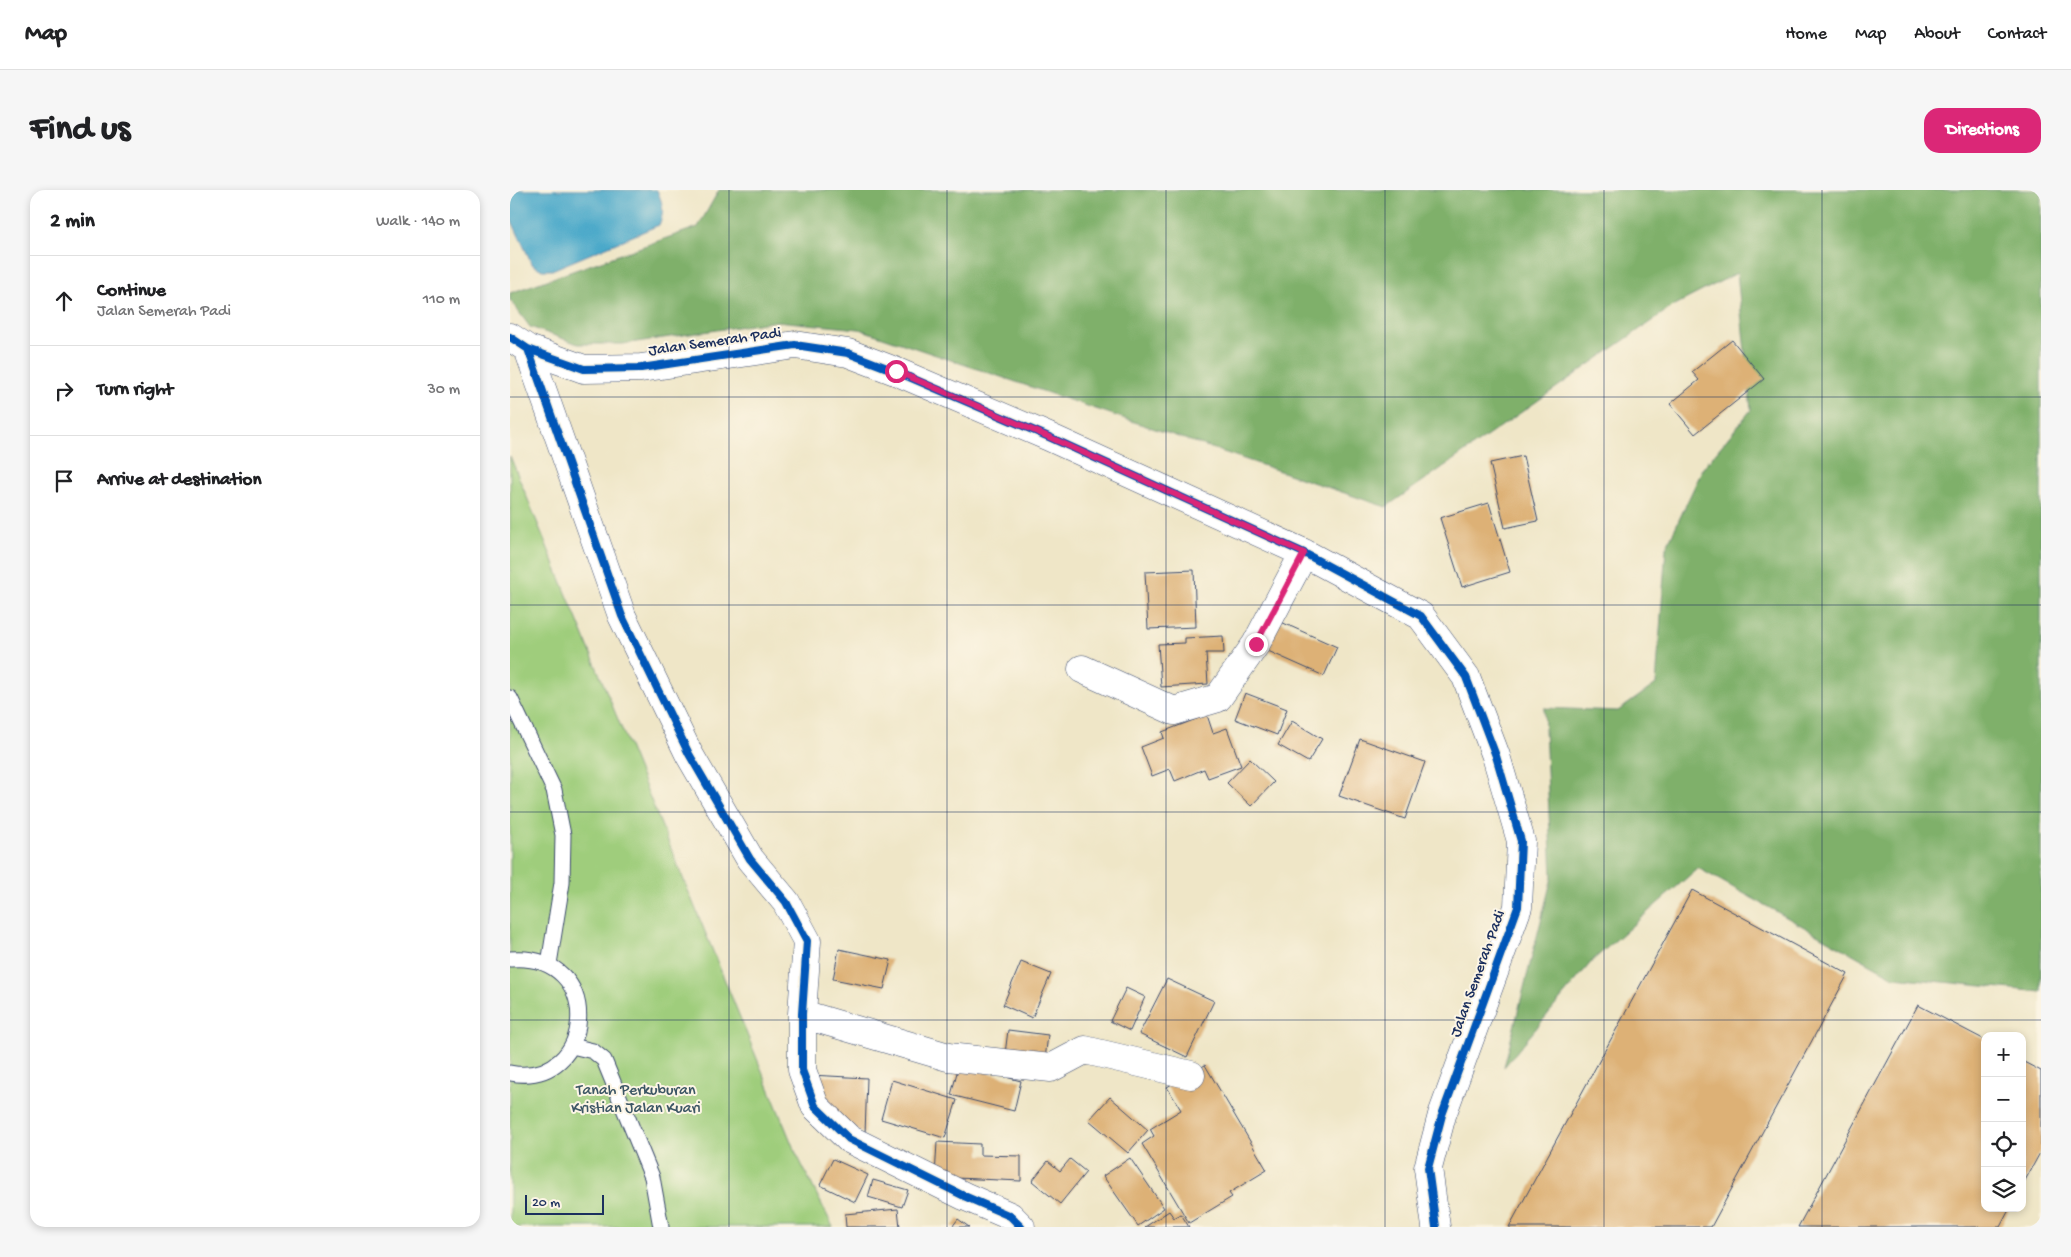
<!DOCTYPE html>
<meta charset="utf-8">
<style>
:root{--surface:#fff;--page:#f6f6f6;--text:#202124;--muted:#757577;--line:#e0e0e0;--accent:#db2777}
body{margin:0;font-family:"Gochi Hand",sans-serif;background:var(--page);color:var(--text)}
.controls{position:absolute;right:15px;bottom:15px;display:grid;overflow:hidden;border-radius:10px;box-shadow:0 2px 8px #0003}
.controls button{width:45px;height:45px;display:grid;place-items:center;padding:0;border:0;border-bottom:1px solid var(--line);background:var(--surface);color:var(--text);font:25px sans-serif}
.scale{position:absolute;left:15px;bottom:12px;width:79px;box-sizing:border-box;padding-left:5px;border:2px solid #1b2f5e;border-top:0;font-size:14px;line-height:18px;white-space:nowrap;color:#1b2f5e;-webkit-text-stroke:4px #fcf5e5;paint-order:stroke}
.stop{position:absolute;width:15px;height:15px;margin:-11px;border:4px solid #db2777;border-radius:50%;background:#fff}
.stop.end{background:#db2777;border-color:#fff;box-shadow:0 1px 5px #0008}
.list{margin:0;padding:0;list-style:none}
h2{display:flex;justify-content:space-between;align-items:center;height:65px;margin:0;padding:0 20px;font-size:21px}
h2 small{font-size:16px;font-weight:400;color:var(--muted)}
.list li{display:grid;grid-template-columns:32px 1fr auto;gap:15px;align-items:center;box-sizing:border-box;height:90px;padding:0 20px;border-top:1px solid var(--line)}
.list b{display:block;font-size:19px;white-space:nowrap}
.list p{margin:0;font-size:16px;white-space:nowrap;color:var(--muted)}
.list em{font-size:16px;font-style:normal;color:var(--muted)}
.icon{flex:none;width:28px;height:28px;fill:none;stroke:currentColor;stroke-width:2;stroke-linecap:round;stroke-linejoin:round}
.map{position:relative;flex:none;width:1531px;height:1037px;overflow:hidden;border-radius:15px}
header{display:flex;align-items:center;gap:30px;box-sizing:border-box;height:70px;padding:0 25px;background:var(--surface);border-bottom:1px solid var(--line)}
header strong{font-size:24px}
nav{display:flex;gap:28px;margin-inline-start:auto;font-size:18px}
.intro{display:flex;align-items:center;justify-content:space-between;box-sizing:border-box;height:120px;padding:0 30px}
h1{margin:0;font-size:35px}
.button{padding:12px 22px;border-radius:15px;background:var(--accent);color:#fff;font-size:18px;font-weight:700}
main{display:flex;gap:30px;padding:0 30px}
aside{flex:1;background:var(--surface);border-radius:15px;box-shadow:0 2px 8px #0003}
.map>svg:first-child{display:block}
.green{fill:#9fcd7b;stroke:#5d7e6c}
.forest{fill:#7fb06b;stroke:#4d7064}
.water{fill:#4aa8c9;stroke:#326c94}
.building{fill:#ddb176}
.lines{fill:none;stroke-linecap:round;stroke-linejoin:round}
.lane-casing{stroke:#3b4a6e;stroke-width:17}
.street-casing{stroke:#3b4a6e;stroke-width:29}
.lane{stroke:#fff;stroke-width:15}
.street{stroke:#fff;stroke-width:28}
.cycleway-casing{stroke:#fcf5e5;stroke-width:11}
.cycleway{stroke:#0057b8;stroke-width:8}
.route{stroke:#db2777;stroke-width:6}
.grid{fill:none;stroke:#1b2f5e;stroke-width:1;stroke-opacity:0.55}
.labels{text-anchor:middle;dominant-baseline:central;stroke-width:4;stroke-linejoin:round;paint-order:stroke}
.street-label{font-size:16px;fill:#1b2f5e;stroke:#fcf5e5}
.park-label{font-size:16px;fill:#3c5665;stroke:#fcf5e5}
</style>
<header>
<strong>Map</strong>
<nav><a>Home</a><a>Map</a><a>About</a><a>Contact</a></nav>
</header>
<div class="intro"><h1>Find us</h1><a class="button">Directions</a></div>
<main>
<aside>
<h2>2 min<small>Walk · 140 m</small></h2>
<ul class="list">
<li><svg class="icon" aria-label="ahead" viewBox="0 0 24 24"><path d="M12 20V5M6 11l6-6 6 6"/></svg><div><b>Continue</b><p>Jalan Semerah Padi</p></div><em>110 m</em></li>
<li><svg class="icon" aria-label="right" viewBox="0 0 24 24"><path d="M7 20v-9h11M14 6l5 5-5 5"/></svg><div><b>Turn right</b></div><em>30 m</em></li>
<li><svg class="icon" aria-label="arrive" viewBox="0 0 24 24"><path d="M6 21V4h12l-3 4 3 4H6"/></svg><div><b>Arrive at destination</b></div></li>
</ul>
</aside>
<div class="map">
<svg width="1531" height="1037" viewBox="0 0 1531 1037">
<rect width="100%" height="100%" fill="#fcf5e5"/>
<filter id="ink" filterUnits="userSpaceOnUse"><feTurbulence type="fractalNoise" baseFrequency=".02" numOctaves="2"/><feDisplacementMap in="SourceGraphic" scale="10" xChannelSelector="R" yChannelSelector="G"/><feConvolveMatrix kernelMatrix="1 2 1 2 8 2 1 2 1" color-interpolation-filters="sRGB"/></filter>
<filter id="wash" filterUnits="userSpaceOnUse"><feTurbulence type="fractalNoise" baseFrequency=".0096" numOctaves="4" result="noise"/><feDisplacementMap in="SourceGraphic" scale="20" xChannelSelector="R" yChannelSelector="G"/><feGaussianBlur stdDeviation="1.12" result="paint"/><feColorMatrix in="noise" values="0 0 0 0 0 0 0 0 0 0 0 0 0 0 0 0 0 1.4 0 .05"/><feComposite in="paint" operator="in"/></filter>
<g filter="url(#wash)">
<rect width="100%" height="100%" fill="#efe6c7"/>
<path class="green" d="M0,266L284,959L323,1037H0Z"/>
<path class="forest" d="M209,0H1531V802L1384,787L1188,678L1083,770L994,877L1042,687L1034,518L1108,521L1146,494L1156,358L1193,278L1241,220L1227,83L1163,116L876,317L349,139L267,131L113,154H68L20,137L0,110V103L188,37Z"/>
<path class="water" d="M0,0H147C153,14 155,21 149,35L42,80H32L22,74L0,27Z"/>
<g id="blocks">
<path class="building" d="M1222,150L1254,189L1185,244L1160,214L1189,190L1182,182Z
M1013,266L1028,331L995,338L980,273Z
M979,313L1000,382L952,397L930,328Z
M684,380L686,437L638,439L635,382Z
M762,428L827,457L814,486L749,457Z
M713,446L714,463H696L698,494L651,497L648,454L675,453V448Z
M735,503L777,519L767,545L725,529Z
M697,525L703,543L717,538L731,576L698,588L694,579L665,591L660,579L642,586L631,557L654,548L652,542Z
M782,531L812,549L798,572L768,555Z
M850,549L915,572L895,629L829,606Z
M740,569L764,592L741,616L717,593Z
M1182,700L1338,784L1201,1037H999Z
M329,759L381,770L374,799L323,789Z
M511,772L541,784L522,828L493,815Z
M657,789L704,811L677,867L629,844Z
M616,798L635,807L620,841L600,831Z
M1408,815L1475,850V1018H1500L1490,1037H1288Z
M498,840L538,845L535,869L495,864Z
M1512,871L1531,881V961L1512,996Z
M449,875L511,891L504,921L441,905Z
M695,875L757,980L719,1003L722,1007L679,1033L632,954L644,946L640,939L671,920L657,897Z
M300,885L357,888L355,944L298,922Z
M382,890L447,910L435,948L371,929Z
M600,907L638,940L618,963L579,930Z
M427,952L470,954V965L511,966V991L425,987Z
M620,968L654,1018L628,1036L593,986Z
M323,969L358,985L345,1012L310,995Z
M560,969L576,982L550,1014L522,991L538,971L550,981Z
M363,990L398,1000L392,1017L358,1007Z
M388,1019L390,1037H336L335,1024Z
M659,1021L664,1028L671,1024L679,1037H635Z
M448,1029L459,1037H442Z"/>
</g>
</g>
<g filter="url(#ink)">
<use href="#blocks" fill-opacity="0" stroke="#3b4a6e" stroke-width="1"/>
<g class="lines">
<defs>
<path id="lane" d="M0,508L44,600L53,645L52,693L39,774
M0,769C97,761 86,899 0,883
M62,856L83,861L94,870L142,987L151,1037"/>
<path id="street" d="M0,147L18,159L74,179L131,178L285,155L338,163L385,181L539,247L794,363L911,426L956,487L986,566L1011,651L1008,717L932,925L918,978L926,1037
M18,159L112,426L179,564L240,669L276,712L297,751L292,824V880L305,916L339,949L454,1006L500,1026L511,1037
M572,479L664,521L708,508L746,454L794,363
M292,824L438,867L541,878L575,860L681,885"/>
</defs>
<use href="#lane" class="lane-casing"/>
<use href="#street" class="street-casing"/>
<use href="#lane" class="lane"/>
<use href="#street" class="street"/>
<defs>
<path id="cycleway" d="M0,147L18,159L74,179L131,178L285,155L338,163L385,181L539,247L794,363L911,426L956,487L986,566L1011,651L1008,717L932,925L918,978L926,1037
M18,159L112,426L179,564L240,669L276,712L297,751L292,824V880L305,916L339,949L454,1006L500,1026L511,1037"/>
</defs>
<use href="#cycleway" class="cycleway-casing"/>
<use href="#cycleway" class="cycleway"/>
</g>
</g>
<g class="lines" filter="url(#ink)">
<path class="route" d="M386,181L539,247L794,363L746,454"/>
</g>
<path class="grid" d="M219,0V1037M437,0V1037M656,0V1037M875,0V1037M1094,0V1037M1312,0V1037M0,207H1531M0,415H1531M0,622H1531M0,830H1531"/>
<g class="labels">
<g class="street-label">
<text transform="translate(205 153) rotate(-8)">Jalan Semerah Padi</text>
<text transform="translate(969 784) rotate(-70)">Jalan Semerah Padi</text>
</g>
<g class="park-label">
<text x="126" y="901">Tanah Perkuburan<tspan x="126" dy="18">Kristian Jalan Kuari</tspan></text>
</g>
</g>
</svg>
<div class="controls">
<button>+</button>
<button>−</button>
<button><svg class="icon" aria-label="locate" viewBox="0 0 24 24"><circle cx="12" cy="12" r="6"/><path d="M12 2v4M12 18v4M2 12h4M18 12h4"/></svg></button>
<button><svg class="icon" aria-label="layers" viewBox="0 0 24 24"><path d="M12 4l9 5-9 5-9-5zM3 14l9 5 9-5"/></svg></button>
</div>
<div class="scale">20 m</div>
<div class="stop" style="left:386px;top:181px"></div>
<div class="stop end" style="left:746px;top:454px"></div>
</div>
</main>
